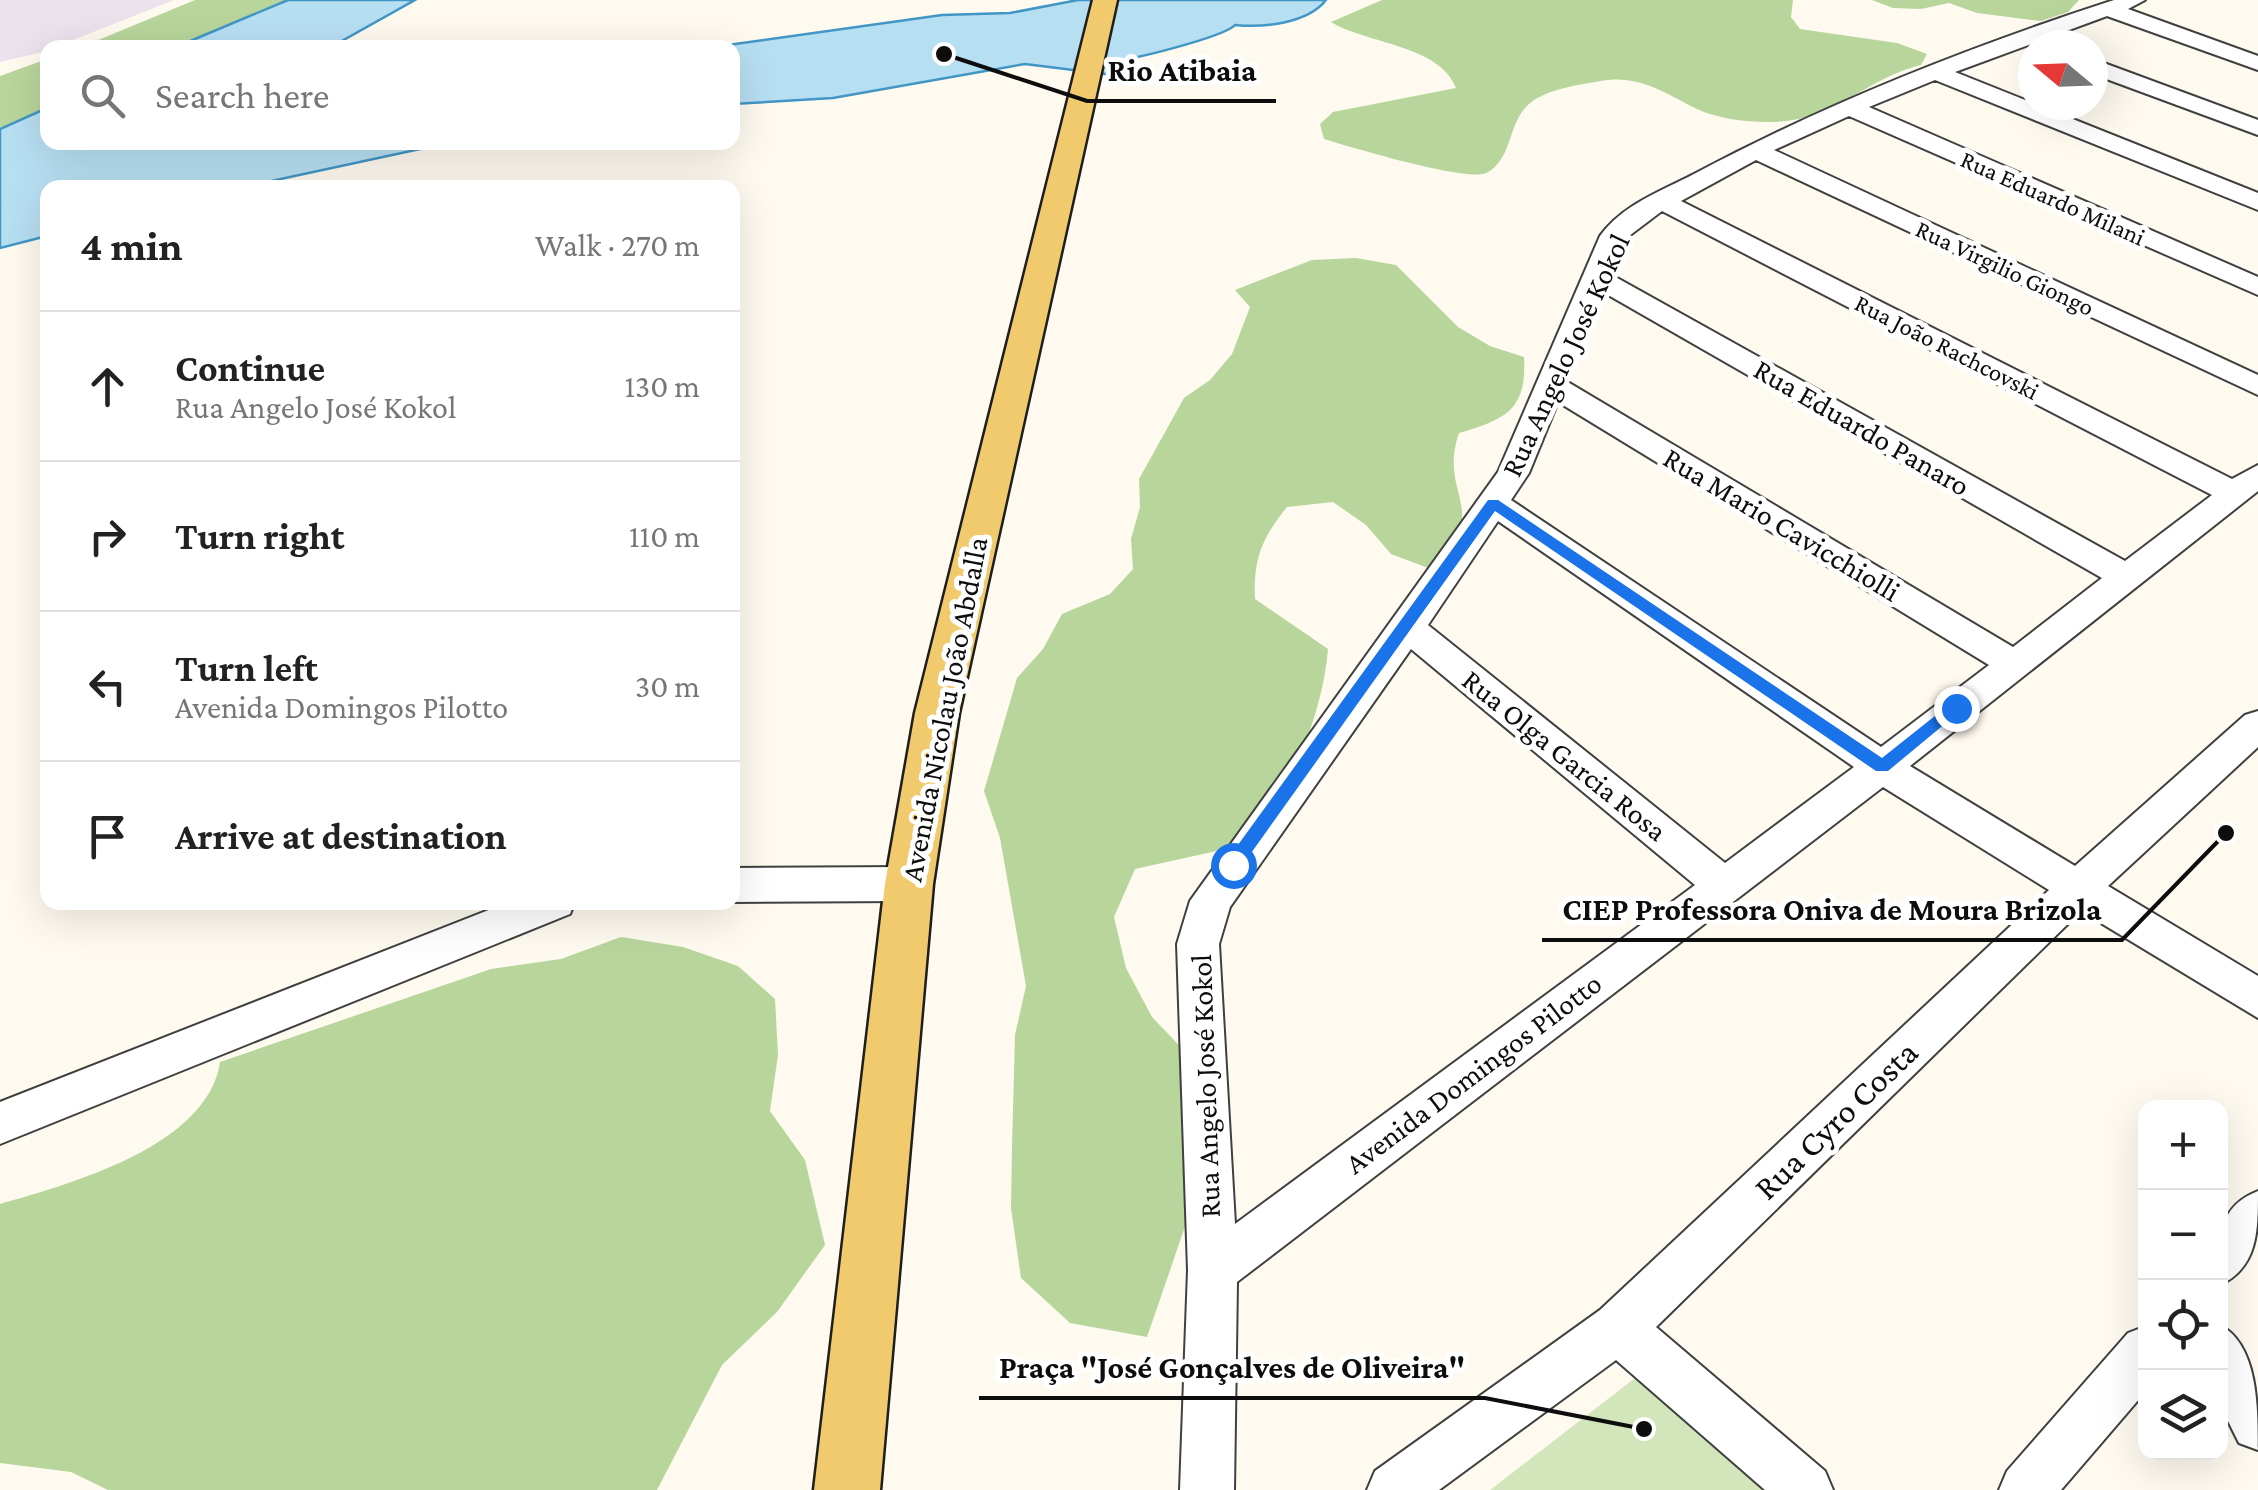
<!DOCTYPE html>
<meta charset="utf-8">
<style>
:root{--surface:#fff;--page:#f6f6f6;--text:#222;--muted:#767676;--line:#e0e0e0}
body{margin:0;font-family:"Crimson Pro",serif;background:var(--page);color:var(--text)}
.controls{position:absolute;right:30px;bottom:30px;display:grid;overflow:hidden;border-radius:20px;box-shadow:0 10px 40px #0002}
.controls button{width:90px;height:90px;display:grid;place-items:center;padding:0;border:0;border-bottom:2px solid var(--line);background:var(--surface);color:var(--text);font:50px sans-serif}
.compass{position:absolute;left:2018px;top:30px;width:90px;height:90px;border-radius:50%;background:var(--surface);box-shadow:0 10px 40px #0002;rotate:289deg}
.stop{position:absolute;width:30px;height:30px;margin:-22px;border:8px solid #1a73e8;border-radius:50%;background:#fff}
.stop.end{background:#1a73e8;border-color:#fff;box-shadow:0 2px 10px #0008}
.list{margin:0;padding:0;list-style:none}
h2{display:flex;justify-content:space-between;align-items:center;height:130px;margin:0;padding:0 40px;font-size:42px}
h2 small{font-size:32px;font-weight:400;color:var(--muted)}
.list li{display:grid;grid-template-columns:65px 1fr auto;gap:30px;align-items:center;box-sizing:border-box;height:150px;padding:0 40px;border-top:2px solid var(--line)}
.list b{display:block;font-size:38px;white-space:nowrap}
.list p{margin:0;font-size:32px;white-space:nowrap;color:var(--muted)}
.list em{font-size:32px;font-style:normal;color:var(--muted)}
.icon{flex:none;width:55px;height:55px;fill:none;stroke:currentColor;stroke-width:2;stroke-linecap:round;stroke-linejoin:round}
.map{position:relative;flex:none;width:2258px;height:1490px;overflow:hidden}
.search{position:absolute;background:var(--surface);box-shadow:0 10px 40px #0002;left:40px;top:40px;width:700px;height:110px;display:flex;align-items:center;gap:25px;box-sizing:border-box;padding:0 35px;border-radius:20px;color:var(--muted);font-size:38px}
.panel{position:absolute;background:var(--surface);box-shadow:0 10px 40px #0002;left:40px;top:180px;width:700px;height:730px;border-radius:20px}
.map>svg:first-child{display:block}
.industrial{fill:#eae2ec}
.green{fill:#d3e6bb}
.forest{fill:#b8d69b}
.water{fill:#b7dff2;stroke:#4296c5;stroke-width:2.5}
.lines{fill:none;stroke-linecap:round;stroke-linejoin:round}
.minor-casing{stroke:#404040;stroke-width:4}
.major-casing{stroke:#1e1e1e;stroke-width:5}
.minor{fill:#fff;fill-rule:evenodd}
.major{fill:#f0ca6d;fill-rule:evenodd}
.route{fill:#1a73e8}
.labels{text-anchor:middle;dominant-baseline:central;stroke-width:10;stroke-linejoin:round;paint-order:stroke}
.far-street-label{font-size:25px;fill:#0d0d0d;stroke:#fff}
.street-label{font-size:30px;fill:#0d0d0d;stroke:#fff}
.near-street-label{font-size:35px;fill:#0d0d0d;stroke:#fff}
.leader{fill:none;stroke:#0d0d0d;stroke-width:4}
.callout-dot{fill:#0d0d0d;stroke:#fff;stroke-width:4}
.callout-label{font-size:32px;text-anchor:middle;font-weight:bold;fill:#0d0d0d;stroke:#fff;stroke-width:10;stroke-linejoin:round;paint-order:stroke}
</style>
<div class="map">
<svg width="2258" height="1490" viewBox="0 0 2258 1490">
<rect width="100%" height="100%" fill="#fefaef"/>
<path class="industrial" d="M0,0H174L43,52L0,62Z"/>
<path class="green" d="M1648,1368L1791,1490H1490Z"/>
<path class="forest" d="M195,0H330L229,47L79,48Z
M1382,0H1793L1791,17L1800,29L1897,43L1927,54L1921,65C1864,79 1832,123 1768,122C1745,122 1713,118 1693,107C1664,92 1636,74 1601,81C1578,85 1546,89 1529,104C1507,123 1513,160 1486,173C1467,182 1350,147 1324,139L1320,124L1333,112L1456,88C1440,45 1367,44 1331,22Z
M1872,0H2079L2068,12L2041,21L1977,13L1949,3L1921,9L1893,8Z
M47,59V118L0,132V76Z
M1356,258L1396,265L1458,327L1490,346L1524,357C1527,410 1506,419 1459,433C1437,496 1495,510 1431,569L1391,554L1366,525L1333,502L1287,507C1262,538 1253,559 1255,599L1328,649C1323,714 1290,789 1253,843L1135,869L1114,917L1126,968L1152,1017L1194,1061L1220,1125L1147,1337L1070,1323L1021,1278L1011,1208L1012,1147L1015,1035L1026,986L1000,838L984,791L1017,678L1043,649L1062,614L1110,594L1133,569L1131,539L1140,507L1139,479L1184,398L1210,380L1232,354L1250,307L1235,290L1312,260Z
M621,937L683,947L738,966L775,999L778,1055L770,1111L805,1160L825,1245L777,1312L722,1365L657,1490H108L71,1472L0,1463V1204C70,1184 208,1146 220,1062L491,969L561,959Z"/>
<path class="water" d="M288,0H415L331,47H176Z
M1078,0H1326C1308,23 1265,28 1235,25C1225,36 1152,54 1133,58L1130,77L1025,64L833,98L733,104L732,48H706L942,15L1010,13Z
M47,108L48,142L448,143L244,187L48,188L47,236L0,248V129Z"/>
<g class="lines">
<defs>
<path id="minor" d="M2114,0H2145L2128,9L2258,56V70L2107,16L1955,72L2258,193V210L1935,80L1869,107L2258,277V295L1849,116L1774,150L2258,375V395L1756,160L1681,201L2232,479L2258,465V491L1910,766L2075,866L2245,715L2258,711V747L2108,886L2258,976V1018L2081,911L1656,1327L1825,1471L1833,1490H1765L1616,1360L1439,1490H1367L1375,1471L1600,1310L2049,890L1883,787L1237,1282L1234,1490H1180L1188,1270L1177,944L1190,901L1498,472L1600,236C1622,205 1661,191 1694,174C1827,103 1969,47 2114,0ZM1662,211L2212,495L2125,561L1610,274L1625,239ZM1603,292L2102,578L2013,647L1566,381ZM1558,402L1989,665L1881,747L1511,500L1529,473ZM1498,521L1854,767L1725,863L1428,625ZM1411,649L1695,885L1235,1224L1219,944L1230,907Z
M2093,59L2258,120V135L2093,74Z
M909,867L923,872L929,884L923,896L909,901L732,902V868Z
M509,902H575L570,914L0,1144V1102Z
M2258,1191C2258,1231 2258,1267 2220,1285C2220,1244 2214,1208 2258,1191Z
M2220,1325C2258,1345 2258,1407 2258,1450L2239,1443L2220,1405Z
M2146,1326V1391L2061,1490H1999L2007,1471L2128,1333Z"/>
<path id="major" d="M1093,0H1117L959,713L933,884L880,1490H814L885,884L915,713Z"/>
</defs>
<use href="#minor" class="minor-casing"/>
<use href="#major" class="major-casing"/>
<use href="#minor" class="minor"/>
<use href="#major" class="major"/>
</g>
<path class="route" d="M1488,500H1498L1882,758L1950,704L1964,708L1888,771H1876L1495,511L1239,870H1227V860Z"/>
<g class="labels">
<g class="far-street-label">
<text transform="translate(2053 198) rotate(24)">Rua Eduardo Milani</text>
<text transform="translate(2005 268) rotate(25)">Rua Virgilio Giongo</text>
<text transform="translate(1947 347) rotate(27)">Rua João Rachcovski</text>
</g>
<g class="street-label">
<text transform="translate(1565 355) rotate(-65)">Rua Angelo José Kokol</text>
<text transform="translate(1862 427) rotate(30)">Rua Eduardo Panaro</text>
<text transform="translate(1782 524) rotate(31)">Rua Mario Cavicchiolli</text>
<text transform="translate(944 709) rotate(-79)">Avenida Nicolau João Abdalla</text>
<text transform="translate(1565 755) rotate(39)">Rua Olga Garcia Rosa</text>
<text transform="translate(1473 1073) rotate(-37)">Avenida Domingos Pilotto</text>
<text transform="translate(1205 1086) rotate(-92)">Rua Angelo José Kokol</text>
</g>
<g class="near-street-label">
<text transform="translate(1836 1120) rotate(-44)">Rua Cyro Costa</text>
</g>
</g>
<path class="leader" d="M944 54L1087 101H1276M2226 833L2122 940H1542M1644 1429L1485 1398H979"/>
<g class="callout-dot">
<circle cx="944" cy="54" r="10"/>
<circle cx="2226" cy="833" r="10"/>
<circle cx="1644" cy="1429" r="10"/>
</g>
<g class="callout-label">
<text x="1182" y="81">Rio Atibaia</text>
<text x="1832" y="920">CIEP Professora Oniva de Moura Brizola</text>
<text x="1232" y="1378">Praça "José Gonçalves de Oliveira"</text>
</g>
</svg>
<div class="controls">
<button>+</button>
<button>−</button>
<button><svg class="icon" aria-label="locate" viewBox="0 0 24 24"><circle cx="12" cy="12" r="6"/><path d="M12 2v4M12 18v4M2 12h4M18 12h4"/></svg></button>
<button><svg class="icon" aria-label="layers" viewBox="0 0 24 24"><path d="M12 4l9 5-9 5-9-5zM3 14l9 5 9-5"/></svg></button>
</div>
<svg class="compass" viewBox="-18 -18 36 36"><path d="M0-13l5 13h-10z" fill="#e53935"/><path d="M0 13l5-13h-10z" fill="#767676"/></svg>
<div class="stop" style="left:1233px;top:865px"></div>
<div class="stop end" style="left:1956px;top:708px"></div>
<div class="search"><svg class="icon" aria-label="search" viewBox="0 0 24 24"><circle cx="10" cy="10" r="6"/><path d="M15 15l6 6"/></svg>Search here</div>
<section class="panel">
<h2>4 min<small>Walk · 270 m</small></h2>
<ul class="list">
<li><svg class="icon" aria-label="ahead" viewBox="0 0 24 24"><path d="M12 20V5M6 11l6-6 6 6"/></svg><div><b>Continue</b><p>Rua Angelo José Kokol</p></div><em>130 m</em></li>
<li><svg class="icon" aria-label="right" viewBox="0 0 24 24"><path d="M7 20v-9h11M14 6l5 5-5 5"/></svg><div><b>Turn right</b></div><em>110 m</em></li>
<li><svg class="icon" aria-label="left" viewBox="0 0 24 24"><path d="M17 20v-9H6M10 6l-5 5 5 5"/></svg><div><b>Turn left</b><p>Avenida Domingos Pilotto</p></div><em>30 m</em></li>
<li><svg class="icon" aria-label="arrive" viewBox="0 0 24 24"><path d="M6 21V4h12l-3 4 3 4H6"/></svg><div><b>Arrive at destination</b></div></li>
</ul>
</section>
</div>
